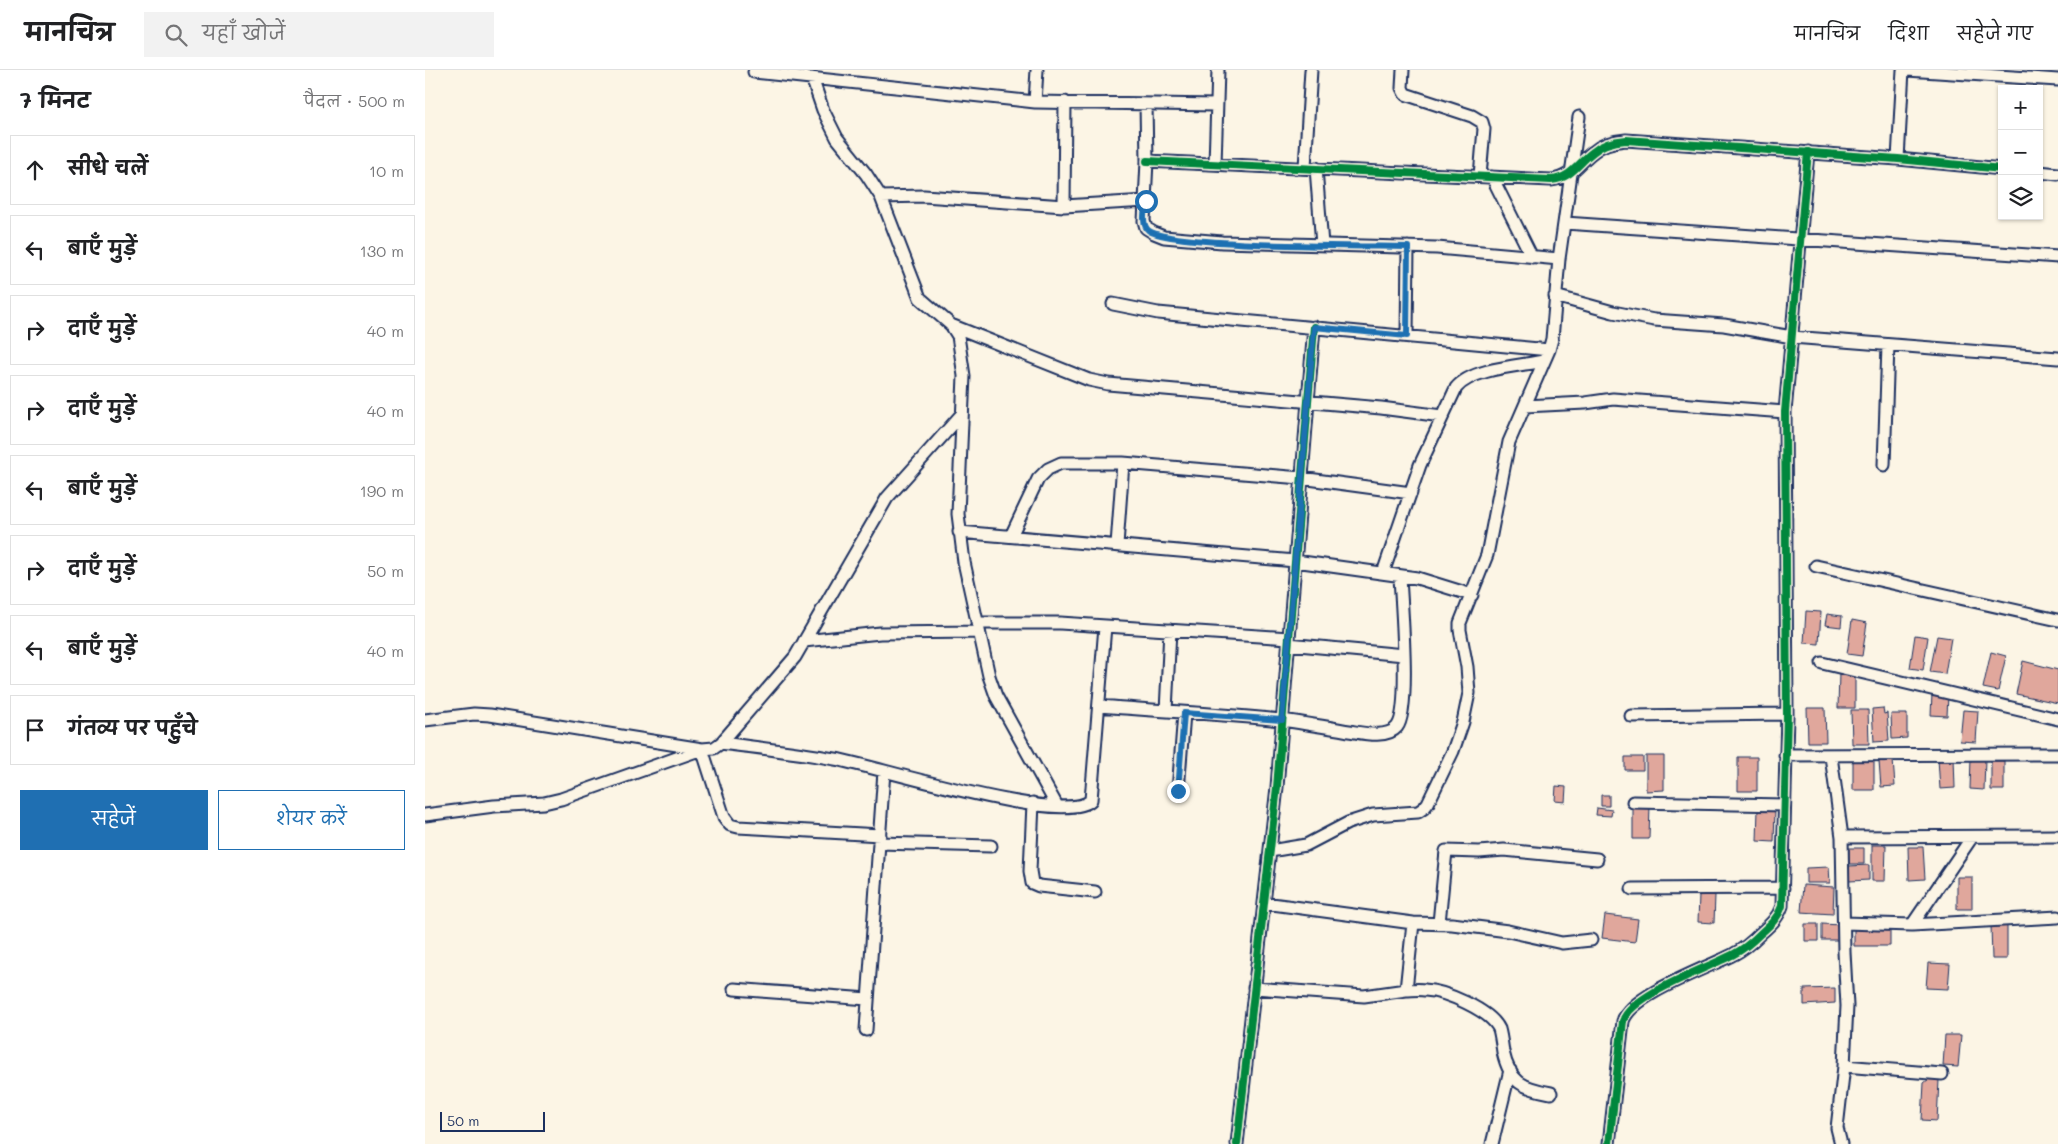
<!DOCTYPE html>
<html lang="hi">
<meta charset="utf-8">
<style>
:root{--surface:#fff;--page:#f2f2f2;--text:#202124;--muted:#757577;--line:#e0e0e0;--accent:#1f6fb2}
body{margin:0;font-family:Mali,"Playpen Sans Deva",sans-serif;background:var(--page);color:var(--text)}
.controls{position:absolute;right:15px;top:15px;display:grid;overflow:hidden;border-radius:0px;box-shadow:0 1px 4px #0004}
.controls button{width:45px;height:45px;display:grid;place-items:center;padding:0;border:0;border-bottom:1px solid var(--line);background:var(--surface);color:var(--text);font:25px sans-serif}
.scale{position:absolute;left:15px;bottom:12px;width:105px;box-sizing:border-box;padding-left:5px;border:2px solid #1b2f5e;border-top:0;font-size:14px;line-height:18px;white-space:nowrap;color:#1b2f5e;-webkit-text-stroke:4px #fcf5e5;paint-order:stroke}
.stop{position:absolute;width:15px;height:15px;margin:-11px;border:4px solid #1f6fb2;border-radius:50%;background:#fff}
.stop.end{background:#1f6fb2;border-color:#fff;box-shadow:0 1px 5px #0008}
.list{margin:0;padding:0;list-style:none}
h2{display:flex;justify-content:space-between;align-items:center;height:65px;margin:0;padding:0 20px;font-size:21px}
h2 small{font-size:16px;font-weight:400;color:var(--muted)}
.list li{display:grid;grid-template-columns:32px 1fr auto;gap:15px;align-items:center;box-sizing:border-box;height:70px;margin:0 10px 10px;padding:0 10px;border:1px solid var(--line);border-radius:0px}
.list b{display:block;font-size:19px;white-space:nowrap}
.list em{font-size:16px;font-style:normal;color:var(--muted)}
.actions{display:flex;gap:10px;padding:15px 20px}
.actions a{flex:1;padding:11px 0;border:1px solid var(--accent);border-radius:0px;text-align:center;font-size:18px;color:var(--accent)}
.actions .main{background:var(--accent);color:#fff}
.icon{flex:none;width:28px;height:28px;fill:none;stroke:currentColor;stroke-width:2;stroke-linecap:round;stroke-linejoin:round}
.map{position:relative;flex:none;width:1633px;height:1074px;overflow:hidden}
header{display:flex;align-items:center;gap:30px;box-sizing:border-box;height:70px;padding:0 25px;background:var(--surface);border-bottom:1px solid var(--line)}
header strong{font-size:24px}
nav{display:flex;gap:28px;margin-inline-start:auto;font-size:18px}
.search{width:350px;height:45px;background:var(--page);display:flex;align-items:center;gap:12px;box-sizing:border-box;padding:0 18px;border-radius:0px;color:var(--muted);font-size:19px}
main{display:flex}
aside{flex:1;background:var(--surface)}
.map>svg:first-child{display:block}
.building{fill:#e0a79c;stroke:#1b2f5e}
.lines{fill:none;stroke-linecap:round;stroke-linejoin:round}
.minor-casing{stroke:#1b2f5e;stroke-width:15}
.minor{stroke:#fcf5e5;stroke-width:11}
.cycleway-casing{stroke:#fcf5e5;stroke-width:11}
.cycleway{stroke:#00873e;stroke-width:8}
.route{stroke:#1f6fb2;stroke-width:6}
</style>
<header>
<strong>मानचित्र</strong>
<div class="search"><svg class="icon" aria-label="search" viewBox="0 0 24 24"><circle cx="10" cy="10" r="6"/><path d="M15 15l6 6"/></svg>यहाँ खोजें</div>
<nav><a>मानचित्र</a><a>दिशा</a><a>सहेजे गए</a></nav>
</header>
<main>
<aside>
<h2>7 मिनट<small>पैदल · 500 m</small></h2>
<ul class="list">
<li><svg class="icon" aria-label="ahead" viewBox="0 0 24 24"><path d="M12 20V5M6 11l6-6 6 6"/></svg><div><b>सीधे चलें</b></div><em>10 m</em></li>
<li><svg class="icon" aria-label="left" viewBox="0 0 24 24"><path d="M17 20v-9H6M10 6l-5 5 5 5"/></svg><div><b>बाएँ मुड़ें</b></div><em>130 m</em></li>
<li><svg class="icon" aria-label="right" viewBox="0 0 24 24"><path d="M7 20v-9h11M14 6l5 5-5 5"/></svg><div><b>दाएँ मुड़ें</b></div><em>40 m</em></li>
<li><svg class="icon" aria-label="right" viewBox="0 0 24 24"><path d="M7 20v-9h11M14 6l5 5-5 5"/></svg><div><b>दाएँ मुड़ें</b></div><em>40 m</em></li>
<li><svg class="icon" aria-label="left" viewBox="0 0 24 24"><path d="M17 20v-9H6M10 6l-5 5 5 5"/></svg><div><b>बाएँ मुड़ें</b></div><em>190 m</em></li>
<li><svg class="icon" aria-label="right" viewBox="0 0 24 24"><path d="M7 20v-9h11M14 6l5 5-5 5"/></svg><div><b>दाएँ मुड़ें</b></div><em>50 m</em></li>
<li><svg class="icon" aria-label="left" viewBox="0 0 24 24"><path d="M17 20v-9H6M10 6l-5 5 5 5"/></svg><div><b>बाएँ मुड़ें</b></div><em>40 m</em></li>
<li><svg class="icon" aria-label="arrive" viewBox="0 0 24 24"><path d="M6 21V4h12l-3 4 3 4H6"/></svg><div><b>गंतव्य पर पहुँचे</b></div></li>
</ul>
<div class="actions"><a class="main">सहेजें</a><a>शेयर करें</a></div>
</aside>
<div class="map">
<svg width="1633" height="1074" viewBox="0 0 1633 1074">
<rect width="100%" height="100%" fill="#fcf5e5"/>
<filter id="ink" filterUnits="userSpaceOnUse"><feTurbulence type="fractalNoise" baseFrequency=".02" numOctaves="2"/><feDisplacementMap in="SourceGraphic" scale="10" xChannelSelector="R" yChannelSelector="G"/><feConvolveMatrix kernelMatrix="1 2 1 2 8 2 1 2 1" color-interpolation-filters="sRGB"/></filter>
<g filter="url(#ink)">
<path class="building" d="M1381,541L1396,542L1394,574L1379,573Z
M1402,544L1417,546L1416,557L1400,555Z
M1427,550L1442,553L1437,586L1422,584Z
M1490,565L1503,567L1498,600L1485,598Z
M1512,566L1526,568L1520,604L1505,602Z
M1566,582L1581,586L1573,621L1558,618Z
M1598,591L1633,600V633L1591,624Z
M1414,603H1430V638H1413Z
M1507,624L1523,625L1522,646L1506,645Z
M1382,638H1400L1401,672H1383Z
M1458,638L1459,644L1462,643L1464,671L1449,672L1447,639Z
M1426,640H1443L1444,674H1427Z
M1538,640L1553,641L1551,672L1535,671Z
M1466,644H1482V668L1467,669Z
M1221,686H1239V720L1221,721Z
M1200,687H1218V700H1200Z
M1313,687H1332V721H1313Z
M1529,688L1530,718L1515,719L1513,689Z
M1546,688H1560L1559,720L1545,719Z
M1428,689H1449V720H1428Z
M1468,690L1470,716L1456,717L1454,691Z
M1566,691H1579V720H1566Z
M1131,716L1141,717L1140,732L1130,731Z
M1176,725H1184V736H1176Z
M1208,735H1225L1224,769H1208Z
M1172,738L1187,740L1186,746L1171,745Z
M1333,739H1350L1349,772L1332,771Z
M1447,775H1461L1460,811H1447Z
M1483,777H1498L1500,809L1484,810Z
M1424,778H1439V794H1424Z
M1444,795V810L1424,811V796Z
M1404,797L1405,813H1381V798Z
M1532,807H1547V839H1532Z
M1378,815L1409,817L1408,844L1376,842Z
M1274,825H1290L1289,853L1273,852Z
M1180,845L1213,849L1210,872L1177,868Z
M1380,854H1393V871H1380Z
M1397,854L1416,855V870H1397Z
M1566,855H1582V889H1567Z
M1429,857H1465V876H1429Z
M1503,893L1525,894L1523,919L1501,918Z
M1410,918V933L1379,935V919Z
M1520,965H1536L1533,997L1518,996Z
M1504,1009L1514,1010L1512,1051L1497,1050L1499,1013Z"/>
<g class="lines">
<defs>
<path id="minor" d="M978,0L977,18L980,24L1047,46L1057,52L1059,59L1055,106
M1482,0L1633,10
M329,2L610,32L791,35
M387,8L398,40L412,68L441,104L456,127L495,228L526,255L533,266L539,306L533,444L539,492L564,606L571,626L632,736
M610,32L612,0
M721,34L722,91L719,151L721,158L729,163L739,167L797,172L1012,178L1134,189
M1473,89L1478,0
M722,91L1126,110C1147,108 1153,93 1168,82C1177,74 1189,71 1201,70L1473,89L1577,99
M790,94L793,0
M880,97L886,0
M891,98L897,175
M1614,102L1633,104
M1067,107L1107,187
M456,127L499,126L639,136L721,131
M639,136L640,32
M1140,153L1633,187
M1130,226L1188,242L1229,250L1299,255L1367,267L1633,288
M688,234L733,243L1124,280L1127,269L1134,189L1154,47
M526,255L664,310L683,314L956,338L1017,346
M982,266L983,177
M1100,336L1160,333L1188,329L1360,342
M1459,395L1463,275
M534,462L870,491L992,508L1047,525
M586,466L613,409L623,399L636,393H698L876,408L986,423
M692,475L698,393
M1391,496L1633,550
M958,503L995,395L1031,318C1047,298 1095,296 1119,291
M552,553H635L864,568
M379,571L455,563L554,562
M863,574L979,585
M1397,593L1633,649
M674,636C735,641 796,644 856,650C879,653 901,657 924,661C937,663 962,669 972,657C986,640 976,532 975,506
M741,641L745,560
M1206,646L1362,644
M0,650L49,644L65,645L277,679L289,678L296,673L370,587L462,428L537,344
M296,673C334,678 372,682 410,689C451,696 640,757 666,730L680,556
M1360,685L1633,684
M1406,686L1417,767L1419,882L1422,936L1419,996L1412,1058L1416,1074
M753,721L759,643
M1208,732L1359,735
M608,733L605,801L607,813L614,816L670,822
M0,745L69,736L119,733L136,729L277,679L299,747L305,755L313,757L455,765
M1417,767L1633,766
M454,773L566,776
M845,781L881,775L923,753L948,745L993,742L999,738L1003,733L1028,681L1038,652L1044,623L1042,597L1035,560V553L1062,485L1084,372L1124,280
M1207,819L1358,818
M988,853L1027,854L1083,861L1137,873L1166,870
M1014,853L1021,781L1054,782L1079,780L1172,789
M1419,853L1487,855L1633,847
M1487,855L1547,767
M829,918L939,926L981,920L988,853L839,833
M309,919L443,929
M981,920C987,920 994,919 1000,920C1020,921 1065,940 1074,959C1076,966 1077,975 1078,982C1085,1013 1098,1018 1126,1023
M441,960L459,701
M1419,996L1517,1004
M812,1074L852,717L889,257
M1067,1074L1085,1000
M1184,1074L1198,951C1207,924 1283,898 1309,884C1319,879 1328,871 1336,863C1345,855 1353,848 1357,836L1362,644L1360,342L1383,82"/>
</defs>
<use href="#minor" class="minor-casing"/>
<use href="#minor" class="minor"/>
<defs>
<path id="cycleway" d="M722,91L1126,110C1147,108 1153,93 1168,82C1177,74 1189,71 1201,70L1473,89L1577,99
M812,1074L852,717L889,257
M1184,1074L1198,951C1207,924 1283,898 1309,884C1319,879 1328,871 1336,863C1345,855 1353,848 1357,836L1362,644L1360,342L1383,82"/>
</defs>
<use href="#cycleway" class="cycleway-casing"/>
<use href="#cycleway" class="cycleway"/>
</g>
</g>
<g class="lines" filter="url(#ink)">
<path class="route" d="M721,131C720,139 716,153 723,160C742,177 945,176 983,177L982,266L889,257L857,650L759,643L753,721"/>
</g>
</svg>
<div class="controls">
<button>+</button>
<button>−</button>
<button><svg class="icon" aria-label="layers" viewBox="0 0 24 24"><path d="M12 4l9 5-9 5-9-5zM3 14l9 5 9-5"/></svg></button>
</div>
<div class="scale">50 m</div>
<div class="stop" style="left:721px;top:131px"></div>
<div class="stop end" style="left:753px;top:721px"></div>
</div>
</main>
